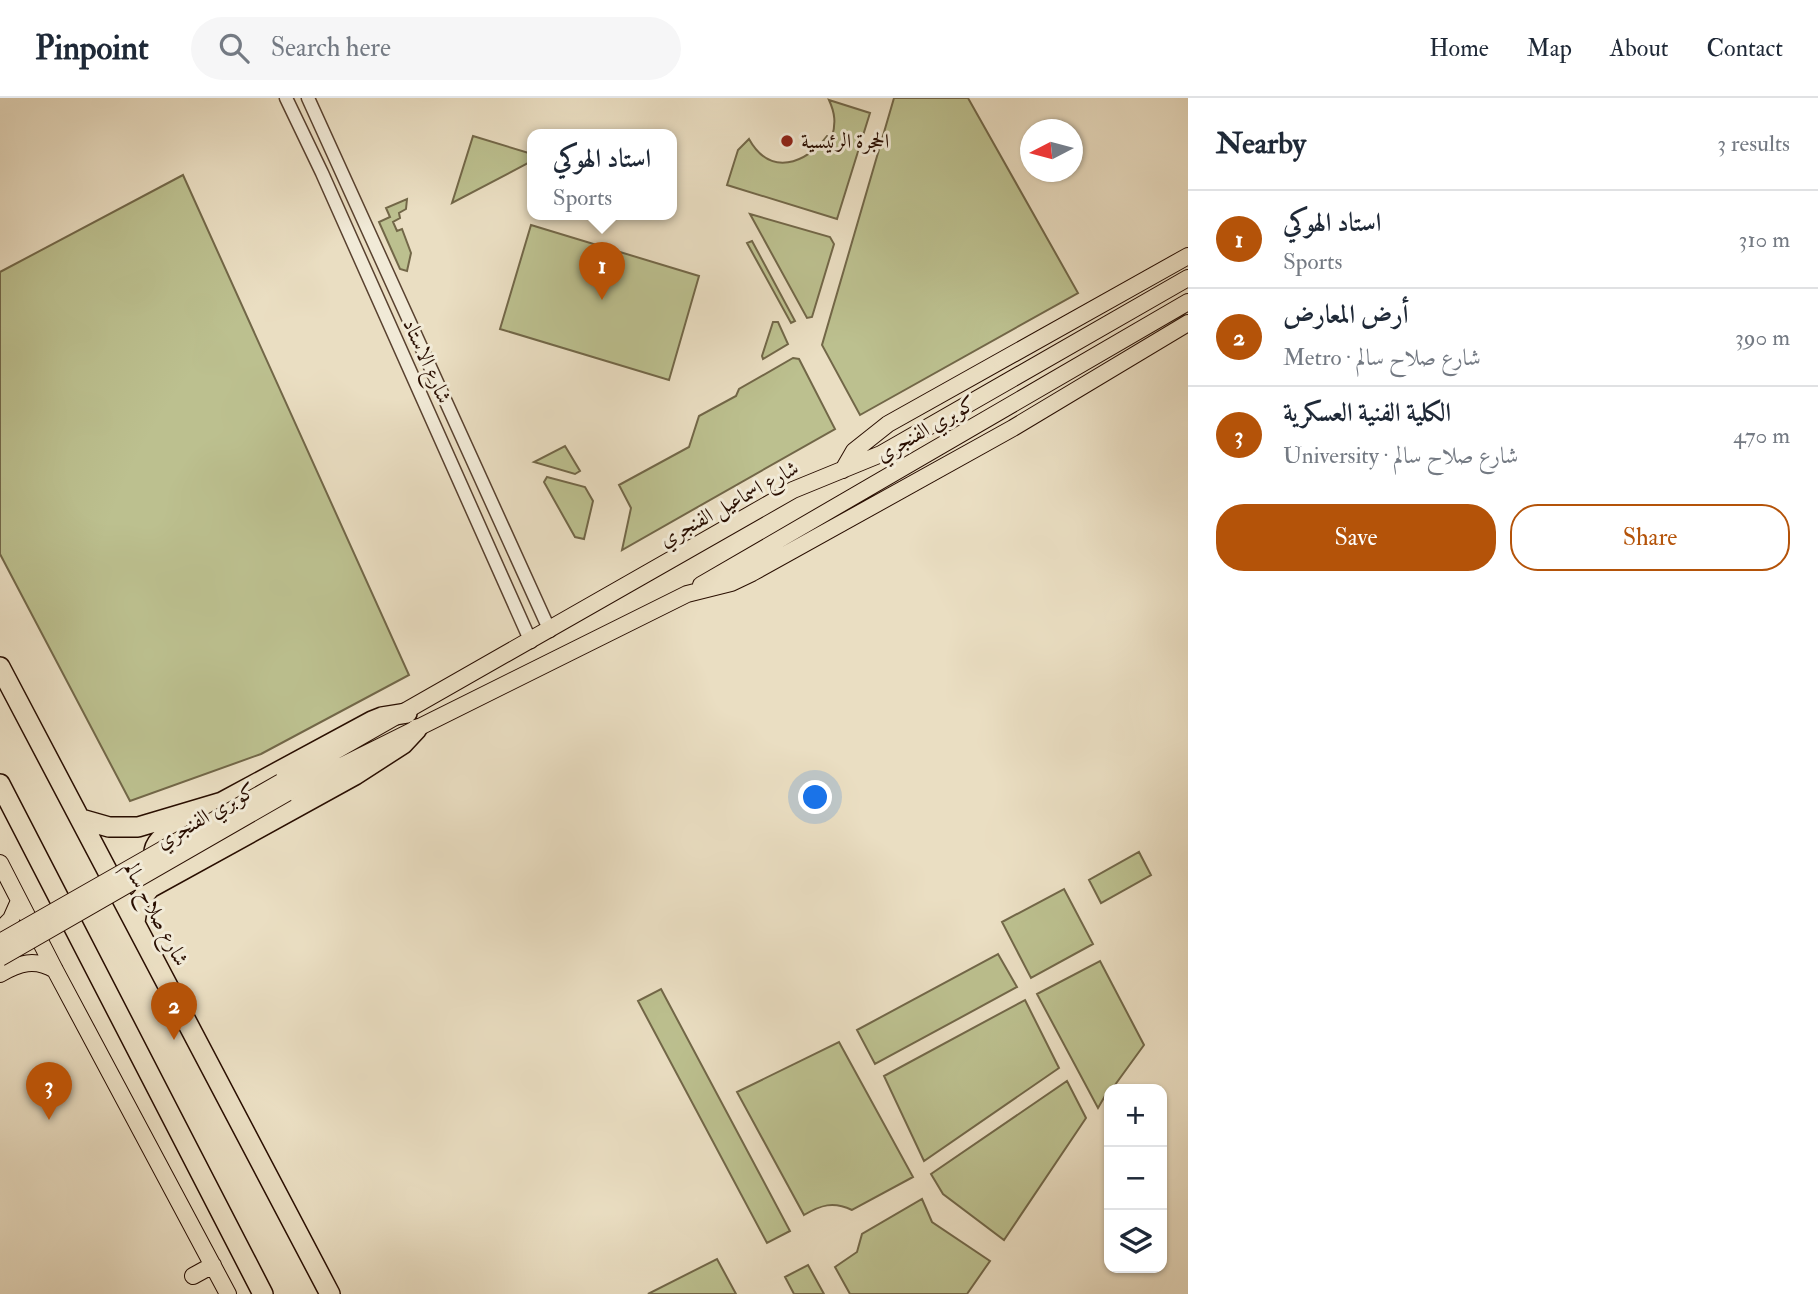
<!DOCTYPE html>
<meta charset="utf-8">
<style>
:root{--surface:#fff;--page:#f6f6f7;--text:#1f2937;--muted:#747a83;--line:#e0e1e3;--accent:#b45309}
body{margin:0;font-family:"IM FELL Double Pica",Amiri,serif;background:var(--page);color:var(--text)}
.controls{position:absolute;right:21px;bottom:21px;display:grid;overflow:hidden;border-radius:14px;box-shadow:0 2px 5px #0004}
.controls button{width:63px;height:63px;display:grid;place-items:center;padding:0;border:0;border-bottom:2px solid var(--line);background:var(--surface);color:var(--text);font:35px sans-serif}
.compass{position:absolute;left:1020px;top:21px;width:63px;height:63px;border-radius:50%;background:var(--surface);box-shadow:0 2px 5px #0004;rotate:264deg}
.you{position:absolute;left:816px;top:700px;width:24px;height:24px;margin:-18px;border:5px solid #fff;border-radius:50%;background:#1a73e8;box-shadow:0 0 0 10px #1a73e833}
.badge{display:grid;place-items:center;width:46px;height:46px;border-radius:50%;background:var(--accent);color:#fff;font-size:23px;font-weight:700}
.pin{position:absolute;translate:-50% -58px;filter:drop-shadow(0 2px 4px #0008)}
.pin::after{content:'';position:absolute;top:37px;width:24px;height:21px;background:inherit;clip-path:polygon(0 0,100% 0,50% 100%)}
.popup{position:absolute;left:527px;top:31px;width:150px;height:91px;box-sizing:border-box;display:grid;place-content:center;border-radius:14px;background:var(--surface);filter:drop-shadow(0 2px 5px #0005);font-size:23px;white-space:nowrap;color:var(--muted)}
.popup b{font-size:26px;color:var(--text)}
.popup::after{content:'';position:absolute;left:50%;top:100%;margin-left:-14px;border:14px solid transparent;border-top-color:var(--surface)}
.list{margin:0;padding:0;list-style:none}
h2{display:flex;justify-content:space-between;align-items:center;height:91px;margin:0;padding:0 28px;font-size:30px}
h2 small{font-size:23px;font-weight:400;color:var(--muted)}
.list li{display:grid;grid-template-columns:46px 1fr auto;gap:21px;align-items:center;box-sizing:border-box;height:98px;padding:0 28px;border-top:2px solid var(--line)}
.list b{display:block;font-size:26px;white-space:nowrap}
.list p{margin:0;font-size:23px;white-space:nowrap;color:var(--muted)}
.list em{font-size:23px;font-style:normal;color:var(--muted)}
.actions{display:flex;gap:14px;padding:21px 28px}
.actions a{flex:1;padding:16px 0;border:2px solid var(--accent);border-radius:28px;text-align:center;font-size:24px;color:var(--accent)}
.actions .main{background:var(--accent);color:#fff}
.icon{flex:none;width:38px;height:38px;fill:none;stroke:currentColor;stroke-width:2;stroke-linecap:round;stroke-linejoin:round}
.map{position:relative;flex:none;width:1188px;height:1196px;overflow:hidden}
header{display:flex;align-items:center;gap:42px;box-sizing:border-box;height:98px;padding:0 35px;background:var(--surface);border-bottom:2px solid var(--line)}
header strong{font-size:33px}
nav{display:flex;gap:38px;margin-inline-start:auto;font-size:24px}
.search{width:490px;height:63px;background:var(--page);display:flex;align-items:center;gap:18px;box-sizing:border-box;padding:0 24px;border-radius:38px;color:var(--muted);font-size:26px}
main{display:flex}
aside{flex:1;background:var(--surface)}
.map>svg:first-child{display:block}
.green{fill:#bcc08f;stroke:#726748;stroke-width:2}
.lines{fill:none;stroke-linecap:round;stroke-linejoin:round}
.minor-casing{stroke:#594230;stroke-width:15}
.major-casing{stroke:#290e00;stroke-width:18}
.highway-casing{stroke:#290e00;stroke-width:22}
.minor{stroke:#f1ead7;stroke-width:12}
.major{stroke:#eadec2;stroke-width:16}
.highway{stroke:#eadec2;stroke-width:19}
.major-bridge-casing{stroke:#290e00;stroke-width:18;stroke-linecap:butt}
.major-bridge{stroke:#eadec2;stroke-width:16}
.poi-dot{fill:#8f2418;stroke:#f1ead7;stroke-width:2.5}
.labels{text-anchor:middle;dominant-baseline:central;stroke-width:6;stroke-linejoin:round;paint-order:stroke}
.poi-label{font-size:21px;fill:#290e00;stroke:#f1ead7;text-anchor:start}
.street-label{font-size:21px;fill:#290e00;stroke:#f1ead7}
</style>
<header>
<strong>Pinpoint</strong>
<div class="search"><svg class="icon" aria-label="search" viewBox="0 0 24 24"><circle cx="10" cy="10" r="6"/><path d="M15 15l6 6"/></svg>Search here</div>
<nav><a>Home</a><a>Map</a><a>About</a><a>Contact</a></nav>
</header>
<main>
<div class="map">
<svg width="1188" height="1196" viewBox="0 0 1188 1196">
<rect width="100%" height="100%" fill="#eadec2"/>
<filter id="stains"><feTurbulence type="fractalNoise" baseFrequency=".00286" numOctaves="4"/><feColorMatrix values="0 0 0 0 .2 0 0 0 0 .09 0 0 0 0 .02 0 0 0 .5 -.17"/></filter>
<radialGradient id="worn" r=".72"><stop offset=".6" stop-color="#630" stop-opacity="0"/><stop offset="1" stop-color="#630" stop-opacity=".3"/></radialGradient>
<path class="green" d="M894,0H968L1078,195L860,317L822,247Z
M829,2L870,15L837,121L727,87L738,52L749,41C770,79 806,66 827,38L832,39C836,25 835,15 829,2Z
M473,38L532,56V63L452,105Z
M183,77L409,577L261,656L130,703L0,456V174Z
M407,101L406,111L399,115L400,120L393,124L397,133L402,131L411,155L407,173L400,171L379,124L390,119L386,110Z
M750,116L830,139L834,146L812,219L807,220Z
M531,127L699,178L669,282L500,231Z
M752,143L795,223L791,225L747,145Z
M773,224H778L788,246L763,261L762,258Z
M793,260L799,261L835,331L622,452L631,410L619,387L689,349L699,318L736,298L739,291Z
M565,348L580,373L575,376L534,364Z
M547,379L585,389L593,403L584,441L575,439L544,384Z
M1139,754L1151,777L1101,805L1089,782Z
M1064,791L1093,846L1031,880L1002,824Z
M998,856L1017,889L875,966L857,932Z
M1100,863L1144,947L1112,991H1109L1098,1010L1037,896Z
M661,891L790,1133L767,1145L638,903Z
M1025,902L1059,970L924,1063L884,978Z
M839,944L913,1079L852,1112C833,1103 821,1107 804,1117L737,994Z
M1067,983L1086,1020L1004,1142L943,1096L931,1076Z
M922,1101L932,1124L990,1163L967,1196H850L835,1169L857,1154L862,1136Z
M717,1161L736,1196H648Z
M808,1167L824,1196H794L785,1179Z"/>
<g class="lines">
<defs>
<path id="minor" d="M286,0L322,75L531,544
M308,0L550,533"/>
<path id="major" d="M843,372L854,353L888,326L1188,158
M701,487L1188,204
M281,684L793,392L881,356L1188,180
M287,695L687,496L731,485L752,475L1013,330L1188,225
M0,765L55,872L228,1196
M0,832L11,821L19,803
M0,876C19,865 35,860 55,872
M193,1178L213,1167"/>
<path id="highway" d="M0,569L330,1196
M0,686L263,1196
M81,721L109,729H138L222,704L372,623L382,619L407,615
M157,769C144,741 174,732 195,721
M135,824L138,805L150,790L355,677L403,646L417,631"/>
</defs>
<use href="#minor" class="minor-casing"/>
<use href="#major" class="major-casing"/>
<use href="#highway" class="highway-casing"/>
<use href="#minor" class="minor"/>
<use href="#major" class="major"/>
<use href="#highway" class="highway"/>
<defs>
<path id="major-bridge" d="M0,844L281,684
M0,860L287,695"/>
</defs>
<use href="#major-bridge" class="major-bridge-casing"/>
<use href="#major-bridge" class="major-bridge"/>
</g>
<circle class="poi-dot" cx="787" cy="43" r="7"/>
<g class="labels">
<g class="poi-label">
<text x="801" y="43">الحجرة الرئيسية</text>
</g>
<g class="street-label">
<text transform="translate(427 263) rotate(66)">شارع الاستاد</text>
<text transform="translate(926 331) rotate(-30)">كوبري الفنجري</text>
<text transform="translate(729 406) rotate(-29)">شارع اسماعيل الفنجري</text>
<text transform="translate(206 718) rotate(-30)">كوبري الفنجري</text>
<text transform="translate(156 816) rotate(62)">شارع صلاح سالم</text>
</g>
</g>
<rect width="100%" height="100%" filter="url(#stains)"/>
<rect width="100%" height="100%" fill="url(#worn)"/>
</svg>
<div class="controls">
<button>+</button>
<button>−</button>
<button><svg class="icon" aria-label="layers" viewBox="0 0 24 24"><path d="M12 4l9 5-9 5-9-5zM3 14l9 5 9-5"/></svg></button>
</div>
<svg class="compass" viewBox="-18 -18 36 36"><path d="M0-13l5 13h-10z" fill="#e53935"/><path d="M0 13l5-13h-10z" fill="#747a83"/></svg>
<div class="you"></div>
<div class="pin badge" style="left:602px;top:202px">1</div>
<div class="popup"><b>استاد الهوكي</b>Sports</div>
<div class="pin badge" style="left:174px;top:942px">2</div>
<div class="pin badge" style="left:49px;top:1022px">3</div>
</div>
<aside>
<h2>Nearby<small>3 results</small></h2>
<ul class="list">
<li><span class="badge">1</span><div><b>استاد الهوكي</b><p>Sports</p></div><em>310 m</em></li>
<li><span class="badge">2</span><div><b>أرض المعارض</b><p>Metro · شارع صلاح سالم</p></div><em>390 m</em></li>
<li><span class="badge">3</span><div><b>الكلية الفنية العسكرية</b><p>University · شارع صلاح سالم</p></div><em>470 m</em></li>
</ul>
<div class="actions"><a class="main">Save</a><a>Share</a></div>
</aside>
</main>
